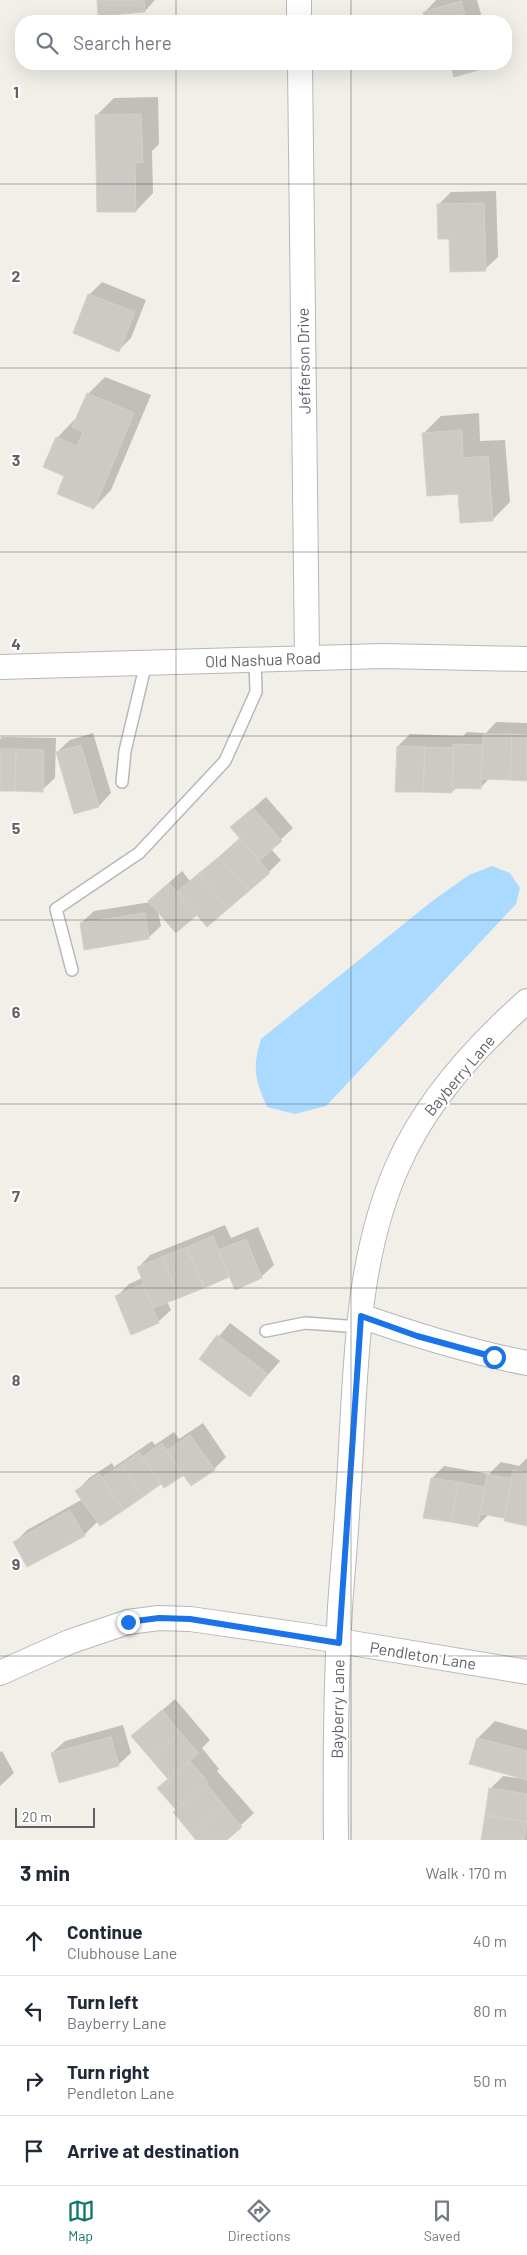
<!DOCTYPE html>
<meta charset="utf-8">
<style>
:root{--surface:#fff;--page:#f6f6f7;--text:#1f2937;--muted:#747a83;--line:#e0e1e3;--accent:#0f766e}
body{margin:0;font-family:Barlow,sans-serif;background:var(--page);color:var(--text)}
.scale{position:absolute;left:15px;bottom:12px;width:80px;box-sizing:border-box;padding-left:5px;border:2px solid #5f6368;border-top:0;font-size:14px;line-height:18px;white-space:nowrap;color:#5f6368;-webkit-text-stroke:4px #fff;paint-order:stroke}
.stop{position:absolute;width:15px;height:15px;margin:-11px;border:4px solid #1a73e8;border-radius:50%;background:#fff}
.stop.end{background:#1a73e8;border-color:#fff;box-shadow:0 1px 5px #0008}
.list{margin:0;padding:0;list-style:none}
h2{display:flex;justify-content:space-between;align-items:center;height:65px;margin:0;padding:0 20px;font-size:21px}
h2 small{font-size:16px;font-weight:400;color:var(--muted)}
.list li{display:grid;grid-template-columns:32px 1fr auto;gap:15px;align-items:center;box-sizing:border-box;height:70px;padding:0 20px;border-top:1px solid var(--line)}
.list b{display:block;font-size:19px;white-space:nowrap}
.list p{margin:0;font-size:16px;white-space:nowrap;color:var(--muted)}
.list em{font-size:16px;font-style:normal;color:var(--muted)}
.icon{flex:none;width:28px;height:28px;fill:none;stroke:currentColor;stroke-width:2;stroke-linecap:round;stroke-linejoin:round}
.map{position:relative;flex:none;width:527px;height:1840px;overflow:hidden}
.search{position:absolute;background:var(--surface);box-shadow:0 5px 20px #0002;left:15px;right:15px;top:15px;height:55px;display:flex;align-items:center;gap:12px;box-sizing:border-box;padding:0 18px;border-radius:20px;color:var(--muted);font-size:19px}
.sheet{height:345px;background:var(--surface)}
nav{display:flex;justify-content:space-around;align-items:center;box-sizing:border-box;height:70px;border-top:1px solid var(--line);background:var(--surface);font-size:14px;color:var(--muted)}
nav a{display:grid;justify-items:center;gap:2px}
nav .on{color:var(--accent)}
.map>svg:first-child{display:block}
.water{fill:#aadaff}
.shadow{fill:#0003}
.building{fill:#cccac5;stroke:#d6d1c6}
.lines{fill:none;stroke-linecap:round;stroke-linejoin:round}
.lane-casing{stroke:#b5b8bc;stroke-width:14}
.street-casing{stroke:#b5b8bc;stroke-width:26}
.lane{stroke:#fff;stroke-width:11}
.street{stroke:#fff;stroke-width:24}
.route{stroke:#1a73e8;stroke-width:6}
.grid{fill:none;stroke:#5f6368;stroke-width:1;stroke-opacity:0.55}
.labels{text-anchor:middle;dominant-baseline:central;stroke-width:4.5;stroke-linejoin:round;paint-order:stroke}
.street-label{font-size:16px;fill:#5f6368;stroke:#fff}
.grid-label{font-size:16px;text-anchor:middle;font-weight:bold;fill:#5f6368;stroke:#fff;stroke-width:4.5;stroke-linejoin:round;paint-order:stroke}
</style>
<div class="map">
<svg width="527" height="1840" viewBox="0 0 527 1840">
<rect width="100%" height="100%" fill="#f1efe8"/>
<path class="water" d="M492,866L510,873L520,888L516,904L326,1106L295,1114L267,1107C255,1079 252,1069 261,1039L431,902L469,875Z"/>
<path class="shadow" d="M98,0H155L145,11Z
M436,0H477L483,21H426L424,13Z
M158,97L159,144L152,151L153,193L136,211L96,116L114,98Z
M496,191L498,257L485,269L450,238L438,205L451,192Z
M102,282L146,300L131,338L119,350L89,295Z
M105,377L151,395L111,490L94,508L65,475L57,438L74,420L76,421L88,394Z
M479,413L480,441L505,440L510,502L492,520L459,493L423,434L441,416Z
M496,722L527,723V779L490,778L480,788L457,787L452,792L398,746L410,734L463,736L467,732L486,733Z
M93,733L111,793L99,806L75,813L57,752L70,740Z
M2,737L56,738L55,778L42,790L0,789V739Z
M266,797L293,828L271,849L281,860L269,872L197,914L158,911L161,926L148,938L81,923L94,911L151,902L150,901L162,889L182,871L190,881L241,838L232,827Z
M225,1225L231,1238L258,1227L274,1265L261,1277L230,1275L167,1301L171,1310L158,1322L117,1296L129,1284L142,1278L138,1268L150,1255Z
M230,1323L280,1361L250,1396L201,1358Z
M203,1423L226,1457L214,1469L184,1473L162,1482L100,1525L98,1521L84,1535L28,1566L15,1542L27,1530L83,1499L77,1491L89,1478L112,1463L114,1467L152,1441L155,1445L174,1432L179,1439Z
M527,1458V1524L489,1514L477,1526L432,1478L444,1466L489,1474L501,1462L519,1466Z
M175,1699L210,1740L202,1748L219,1769L217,1771L254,1813L225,1840H198L177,1809L169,1779L133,1736Z
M495,1721L527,1730V1840H482L491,1788L503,1776L517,1778V1776L478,1738Z
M123,1725L131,1753L118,1765L52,1753L65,1741Z
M2,1751L14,1773L0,1786V1752Z"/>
<path class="building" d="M97,0H144L145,12L98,16Z
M461,1L467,21H425L423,12Z
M450,64H495L496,65L454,77Z
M141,114L143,162L135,163L136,212H97L95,115Z
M484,203L486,271L450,272L449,239H438L437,204Z
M88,294L135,312L119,352L73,333Z
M87,393L134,413L94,509L57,494L64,476L43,467L56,437L77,446L83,432L72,427Z
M462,430L463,458L488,456L493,521L460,523L458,494L427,496L422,433Z
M483,734H512L510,780L481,779Z
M512,734L527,735V781L510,780Z
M453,744L482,745L481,789L452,788Z
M81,745L99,807L74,814L56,752Z
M397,746L425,747L423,792H395Z
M425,747L454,748L452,793L423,792Z
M0,749H16L15,791H0Z
M16,749L44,750L43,792L15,791Z
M253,808L282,841L259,861L230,827Z
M240,838L270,873L249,891L219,857Z
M219,857L249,891L228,909L198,874Z
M198,874L228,909L207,927L177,892Z
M169,883L197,915L176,933L148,901Z
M145,913L149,939L84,950L80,923Z
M213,1236L229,1277L204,1288L187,1247Z
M246,1239L262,1278L235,1290L218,1250Z
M187,1247L204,1288L179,1298L162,1257Z
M162,1257L179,1298L153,1308L137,1267Z
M143,1284L159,1323L131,1335L115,1296Z
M217,1335L268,1374L250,1397L199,1359Z
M190,1435L215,1470L191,1486L166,1451Z
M162,1443L184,1475L164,1488L142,1457Z
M139,1452L161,1484L143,1497L121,1465Z
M121,1465L143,1497L124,1510L102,1478Z
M513,1470L527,1473V1526L504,1521Z
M99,1474L124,1510L100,1526L75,1491Z
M487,1474L512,1479L504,1518L480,1514Z
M431,1478L458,1482L451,1522L423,1518Z
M458,1482L485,1487L478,1527L451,1522Z
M70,1510L85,1536L27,1567L13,1542Z
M162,1710L180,1732L150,1758L131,1736Z
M180,1732L199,1753L168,1779L150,1758Z
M111,1737L119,1766L59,1783L51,1753Z
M477,1738L527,1751V1780L469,1764Z
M190,1761L208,1782L176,1810L157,1788Z
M206,1784L224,1805L191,1834L173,1812Z
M489,1788L527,1794V1822L485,1815Z
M224,1805L242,1827L227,1840H196L191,1834Z
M485,1815L527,1822L524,1840H481Z"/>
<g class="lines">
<defs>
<path id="lane" d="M122,782L125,751L146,663
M72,970L56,909L139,853L225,761L256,692L255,659
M266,1331L305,1323L360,1327"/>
<path id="street" d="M299,0V21
M300,64L307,658
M0,667L382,656L527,659
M361,1316C415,1335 470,1352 527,1363
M0,1673L69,1642L128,1622L159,1618L190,1619L309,1636L527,1672
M336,1840C335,1762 336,1685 340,1607C343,1565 347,1524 349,1482C356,1377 354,1263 398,1165C426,1101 475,1047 527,1001"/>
</defs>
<use href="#lane" class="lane-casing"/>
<use href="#street" class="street-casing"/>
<use href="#lane" class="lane"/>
<use href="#street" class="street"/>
</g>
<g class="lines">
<path class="route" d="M128,1622L159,1618L190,1619L339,1643L361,1316L417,1336L494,1357"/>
</g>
<path class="grid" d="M176,0V21M351,0V21M176,64V1840M351,64V1840M0,184H527M0,368H527M0,552H527M0,736H527M0,920H527M0,1104H527M0,1288H527M0,1472H527M0,1656H527"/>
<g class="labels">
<g class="street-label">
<text transform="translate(303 361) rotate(-91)">Jefferson Drive</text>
<text transform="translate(263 659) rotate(-2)">Old Nashua Road</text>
<text transform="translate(459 1075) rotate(-50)">Bayberry Lane</text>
<text transform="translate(423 1655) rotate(9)">Pendleton Lane</text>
<text transform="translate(337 1709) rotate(-89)">Bayberry Lane</text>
</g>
</g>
<g class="grid-label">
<text x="16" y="98">1</text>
<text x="16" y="282">2</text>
<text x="16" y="466">3</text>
<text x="16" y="650">4</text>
<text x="16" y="834">5</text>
<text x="16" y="1018">6</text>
<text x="16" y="1202">7</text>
<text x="16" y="1386">8</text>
<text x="16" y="1570">9</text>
</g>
</svg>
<div class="scale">20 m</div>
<div class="stop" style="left:494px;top:1357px"></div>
<div class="stop end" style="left:128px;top:1622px"></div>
<div class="search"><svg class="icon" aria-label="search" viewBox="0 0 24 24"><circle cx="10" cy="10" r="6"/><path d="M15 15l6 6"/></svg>Search here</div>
</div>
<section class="sheet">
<h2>3 min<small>Walk · 170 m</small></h2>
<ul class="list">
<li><svg class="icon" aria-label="ahead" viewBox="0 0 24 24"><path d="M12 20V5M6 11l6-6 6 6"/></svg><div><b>Continue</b><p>Clubhouse Lane</p></div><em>40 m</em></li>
<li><svg class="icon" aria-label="left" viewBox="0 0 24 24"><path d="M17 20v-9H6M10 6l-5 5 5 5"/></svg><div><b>Turn left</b><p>Bayberry Lane</p></div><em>80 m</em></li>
<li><svg class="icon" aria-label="right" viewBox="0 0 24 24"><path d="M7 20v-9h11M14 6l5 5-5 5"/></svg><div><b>Turn right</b><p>Pendleton Lane</p></div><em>50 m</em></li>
<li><svg class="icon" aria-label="arrive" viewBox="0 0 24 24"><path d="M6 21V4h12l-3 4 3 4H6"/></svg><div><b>Arrive at destination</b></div></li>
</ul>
</section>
<nav>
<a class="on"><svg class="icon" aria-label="map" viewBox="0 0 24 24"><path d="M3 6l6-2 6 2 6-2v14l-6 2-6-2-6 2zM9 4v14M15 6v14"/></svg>Map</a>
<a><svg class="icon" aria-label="directions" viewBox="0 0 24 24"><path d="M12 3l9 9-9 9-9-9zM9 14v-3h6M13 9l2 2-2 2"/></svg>Directions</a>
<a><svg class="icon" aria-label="saved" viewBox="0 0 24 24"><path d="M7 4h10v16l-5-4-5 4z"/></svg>Saved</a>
</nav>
